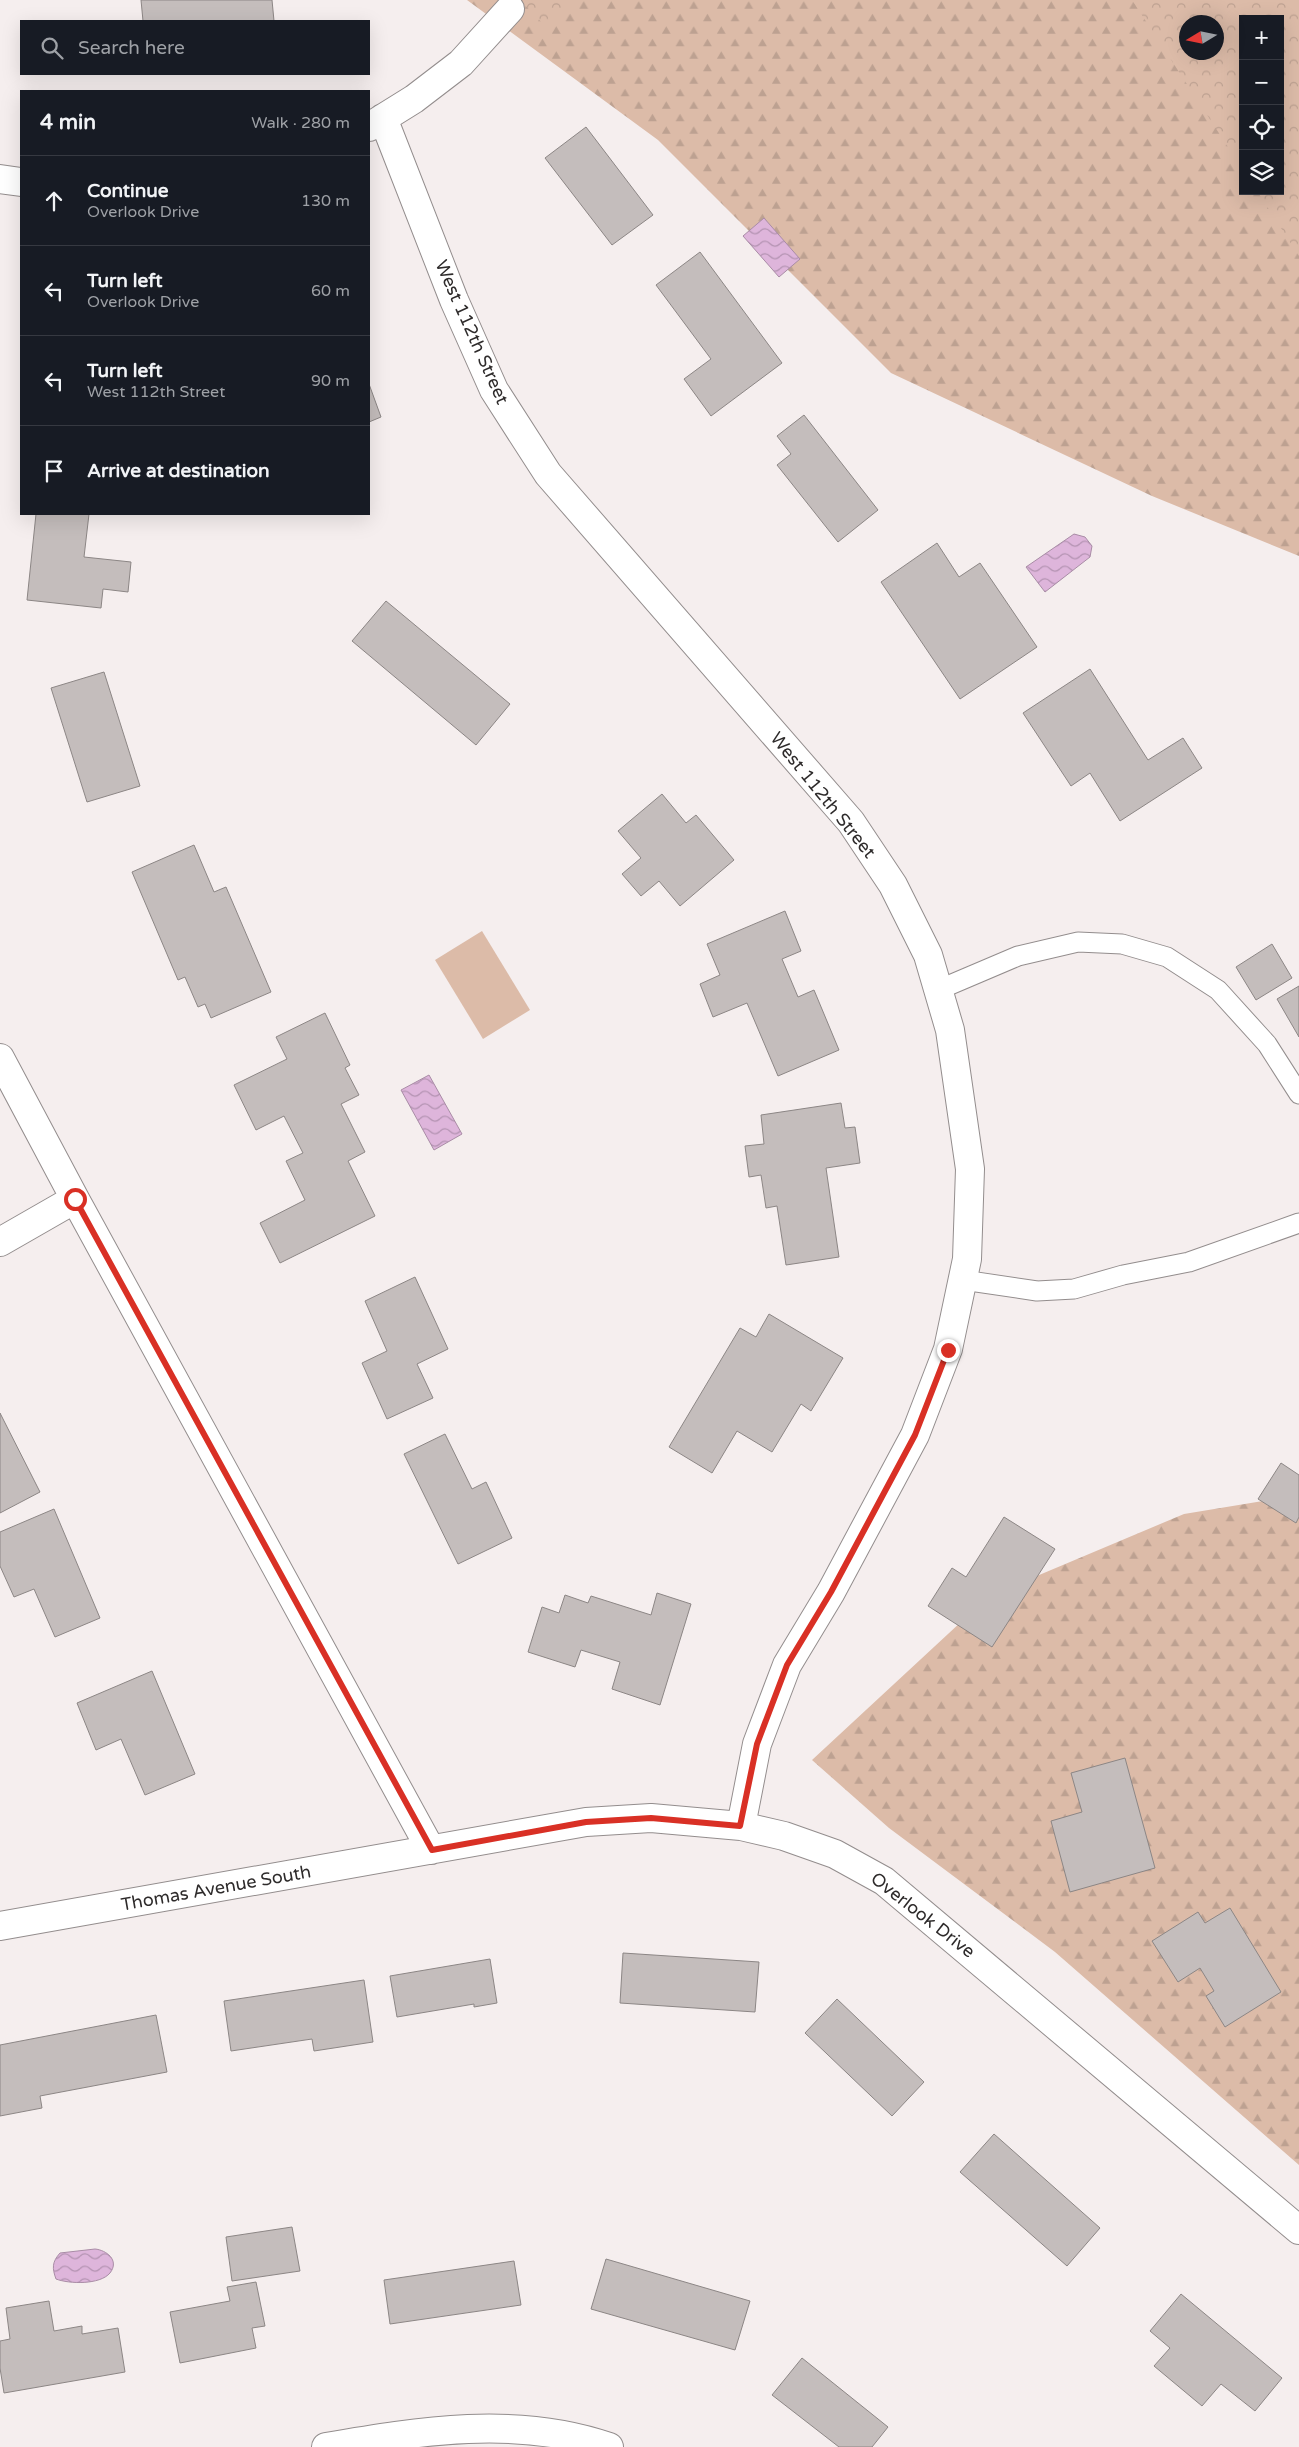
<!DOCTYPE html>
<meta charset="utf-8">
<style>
:root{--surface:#171b24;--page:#242831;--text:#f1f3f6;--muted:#9ea1a6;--line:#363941}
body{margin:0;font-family:"Varela Round",sans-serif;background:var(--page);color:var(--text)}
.controls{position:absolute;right:15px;top:15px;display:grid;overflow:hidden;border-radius:0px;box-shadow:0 5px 20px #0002}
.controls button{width:45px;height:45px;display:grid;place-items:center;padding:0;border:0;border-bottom:1px solid var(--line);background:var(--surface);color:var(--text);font:25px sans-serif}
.compass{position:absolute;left:1179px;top:15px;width:45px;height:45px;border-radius:50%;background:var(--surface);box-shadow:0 5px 20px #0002;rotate:260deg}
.stop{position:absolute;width:15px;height:15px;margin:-11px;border:4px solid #d93025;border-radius:50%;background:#fff}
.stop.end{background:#d93025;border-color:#fff;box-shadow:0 1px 5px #0008}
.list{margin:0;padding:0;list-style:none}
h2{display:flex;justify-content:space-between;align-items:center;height:65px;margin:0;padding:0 20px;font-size:21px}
h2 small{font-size:16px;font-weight:400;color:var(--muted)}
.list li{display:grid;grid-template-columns:32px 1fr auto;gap:15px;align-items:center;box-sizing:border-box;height:90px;padding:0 20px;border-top:1px solid var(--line)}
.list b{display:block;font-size:19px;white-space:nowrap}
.list p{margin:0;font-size:16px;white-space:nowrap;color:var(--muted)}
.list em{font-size:16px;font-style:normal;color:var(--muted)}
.icon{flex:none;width:28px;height:28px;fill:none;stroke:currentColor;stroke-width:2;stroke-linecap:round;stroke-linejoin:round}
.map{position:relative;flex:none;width:1299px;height:2447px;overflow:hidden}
.search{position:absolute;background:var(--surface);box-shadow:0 5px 20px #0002;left:20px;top:20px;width:350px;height:55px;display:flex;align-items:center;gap:12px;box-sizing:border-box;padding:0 18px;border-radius:0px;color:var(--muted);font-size:19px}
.panel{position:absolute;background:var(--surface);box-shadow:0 5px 20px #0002;left:20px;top:90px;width:350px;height:425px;border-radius:0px}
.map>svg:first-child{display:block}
.forest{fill:url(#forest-firs);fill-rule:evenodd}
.park{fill:url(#park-crowns);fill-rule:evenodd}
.pitch{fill:#dcbba8}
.water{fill:url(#water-waves);stroke:#a98ca6}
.building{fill:#c4bdbc;stroke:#8c8685}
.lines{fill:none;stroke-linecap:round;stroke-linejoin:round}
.service-casing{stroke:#938d8d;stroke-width:21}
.minor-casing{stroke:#938d8d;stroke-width:30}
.service{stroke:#fff;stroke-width:19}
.minor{stroke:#fff;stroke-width:28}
.route{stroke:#d93025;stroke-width:6}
.labels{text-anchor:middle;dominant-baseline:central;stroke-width:5;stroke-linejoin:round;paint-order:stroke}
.street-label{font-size:18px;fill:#2e2b2b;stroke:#fff}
</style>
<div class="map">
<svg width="1299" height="2447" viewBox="0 0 1299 2447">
<defs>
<pattern id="forest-firs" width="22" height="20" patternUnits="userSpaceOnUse" patternTransform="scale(1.25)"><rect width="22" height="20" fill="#dcbba8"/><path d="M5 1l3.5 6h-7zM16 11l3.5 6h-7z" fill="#bda191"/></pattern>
<pattern id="park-crowns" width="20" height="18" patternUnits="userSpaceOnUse" patternTransform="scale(1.25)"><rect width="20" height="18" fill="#dcbba8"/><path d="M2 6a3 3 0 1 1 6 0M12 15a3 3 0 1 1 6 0" fill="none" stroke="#bda191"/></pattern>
<pattern id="water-waves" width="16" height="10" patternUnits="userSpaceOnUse" patternTransform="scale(1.25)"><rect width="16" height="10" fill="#deb5db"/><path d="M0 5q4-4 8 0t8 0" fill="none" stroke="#b493b2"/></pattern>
</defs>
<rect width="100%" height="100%" fill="#f5eeee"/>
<path class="forest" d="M467,0H1299V556L1152,496L891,373L658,140ZM1243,19H1280V191H1243ZM1186,22H1216V52H1186Z
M1299,1495V2165L1055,1952L889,1828L812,1760L989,1596L1184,1514Z"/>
<path class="park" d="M520,0H571L546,27Z
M1132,0H1299V256L1257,191H1280V19H1243V170ZM1186,22H1216V52H1186Z"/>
<path class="pitch" d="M482,931L530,1010L483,1039L435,960Z"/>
<path class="water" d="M764,218L800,259L779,277L743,236Z
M1074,534L1085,537L1092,546L1090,557L1045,592L1026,567Z
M429,1075L462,1134L434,1150L401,1090Z
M95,2249C106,2250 120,2260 110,2273C100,2285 69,2284 56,2279C52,2268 52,2262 60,2253Z"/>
<path class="building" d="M141,0H272L274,21H143Z
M586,127L653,215L612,245L545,158Z
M700,252L782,363L711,416L684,379L711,359L656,285Z
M369,384L381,417L369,422Z
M804,415L878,510L838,542L777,465L791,454L777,436Z
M36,514H89L84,557L131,562L128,592L103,589L101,608L27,600Z
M937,543L959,577L980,563L1037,647L960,699L881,582Z
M386,601L510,704L476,745L352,641Z
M1090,669L1148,760L1183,738L1202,768L1120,821L1090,773L1071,786L1023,713Z
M104,672L140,786L87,802L51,688Z
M662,794L686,823L696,815L734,860L680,906L659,881L641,896L622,874L641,858L618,831Z
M194,845L214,892L226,887L271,992L211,1018L205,1004L198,1007L185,977L178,980L132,872Z
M785,911L801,951L782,959L798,997L814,990L839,1050L778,1076L747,1003L713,1017L700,984L720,975L707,944Z
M1272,944L1292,978L1256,1000L1236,967Z
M1299,986V1037L1277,999Z
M325,1013L350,1065L345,1068L359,1095L341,1104L365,1152L348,1161L375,1216L280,1263L260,1223L305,1200L286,1161L303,1153L284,1116L256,1130L234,1085L287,1059L276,1037Z
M841,1103L845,1128L855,1127L860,1163L826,1168L839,1257L786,1265L777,1206L766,1208L761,1175L749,1177L745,1146L764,1144L761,1115Z
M415,1277L448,1349L417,1364L433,1398L387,1419L362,1363L387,1351L365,1301Z
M769,1314L843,1358L811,1411L801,1404L772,1452L737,1431L712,1473L669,1447L740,1328L756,1337Z
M0,1413L40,1492L0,1513Z
M445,1434L472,1489L486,1482L512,1538L458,1564L404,1454Z
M1281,1463L1299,1475V1517L1296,1523L1258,1499Z
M54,1509L100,1618L55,1637L34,1589L14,1597L0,1566V1532Z
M1004,1517L1055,1549L992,1647L928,1606L952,1568L966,1577Z
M657,1593L691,1604L660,1705L612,1689L620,1662L581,1650L575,1667L528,1652L542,1607L559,1613L565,1595L588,1603L591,1596L651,1615Z
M152,1671L195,1774L145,1795L121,1739L96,1750L77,1703Z
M1125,1758L1155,1868L1070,1892L1051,1821L1082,1812L1071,1773Z
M1230,1908L1281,1992L1225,2027L1206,1996L1214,1991L1200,1968L1178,1982L1152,1941L1198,1912L1205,1923Z
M623,1953L759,1962L755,2012L620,2003Z
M490,1959L497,2003L474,2007V2004L397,2017L390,1976Z
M364,1980L373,2042L314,2051L312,2039L231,2051L224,2001Z
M837,1999L924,2082L892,2116L805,2033Z
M156,2015L167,2072L40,2096L42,2108L0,2116V2045Z
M994,2134L1100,2228L1067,2266L960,2172Z
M292,2227L300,2271L232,2281L226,2237Z
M606,2259L750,2301L735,2350L591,2309Z
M514,2261L521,2305L390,2324L384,2280Z
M256,2282L265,2326L252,2328L256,2348L180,2363L170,2312L230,2301L227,2287Z
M1181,2294L1282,2378L1255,2411L1221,2384L1202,2406L1154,2366L1170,2348L1150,2331Z
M49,2301L54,2331L82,2326V2334L118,2328L125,2372L4,2393L0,2368V2341L10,2339L6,2308Z
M802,2358L888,2427L872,2447H839L772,2395Z"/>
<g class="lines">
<defs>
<path id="service" d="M938,990L1018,956L1078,942L1122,944L1167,957L1218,990L1267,1044L1299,1094
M963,1280L1037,1291L1074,1289L1123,1275L1189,1262L1299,1223"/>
<path id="minor" d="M383,118L454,300L494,390L548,474L851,822L893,885L928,955L950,1030L970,1169L967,1259L948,1349L915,1435L831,1592L787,1665L757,1744L741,1826
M369,127L414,99L461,63L510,9
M0,179L21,182
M0,1058L75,1199L431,1850
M0,1242L75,1199
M0,1926L586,1822L651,1818L741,1826L784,1836L835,1854L884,1881L1299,2230
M326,2447C418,2431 518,2415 609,2447"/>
</defs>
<use href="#service" class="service-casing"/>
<use href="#minor" class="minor-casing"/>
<use href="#service" class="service"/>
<use href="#minor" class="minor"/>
</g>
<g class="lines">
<path class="route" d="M75,1199L432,1850L586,1822L651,1818L740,1826L757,1744L787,1665L831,1592L915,1435L948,1350"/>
</g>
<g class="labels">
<g class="street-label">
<text transform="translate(472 332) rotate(66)">West 112th Street</text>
<text transform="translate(823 795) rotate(51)">West 112th Street</text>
<text transform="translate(216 1888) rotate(-10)">Thomas Avenue South</text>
<text transform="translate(923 1915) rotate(38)">Overlook Drive</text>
</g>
</g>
</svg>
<div class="controls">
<button>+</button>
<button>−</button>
<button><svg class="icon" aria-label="locate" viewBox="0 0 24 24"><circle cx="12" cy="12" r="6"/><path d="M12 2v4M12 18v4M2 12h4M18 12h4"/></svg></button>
<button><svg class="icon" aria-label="layers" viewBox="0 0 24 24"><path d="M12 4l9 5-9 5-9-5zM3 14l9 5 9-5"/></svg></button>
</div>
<svg class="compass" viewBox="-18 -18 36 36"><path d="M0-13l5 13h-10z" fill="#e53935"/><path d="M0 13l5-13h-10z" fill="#9ea1a6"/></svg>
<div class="stop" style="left:75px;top:1199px"></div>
<div class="stop end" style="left:948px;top:1350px"></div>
<div class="search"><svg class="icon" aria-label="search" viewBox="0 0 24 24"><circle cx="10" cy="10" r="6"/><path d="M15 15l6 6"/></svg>Search here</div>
<section class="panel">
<h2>4 min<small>Walk · 280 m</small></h2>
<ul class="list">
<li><svg class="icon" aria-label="ahead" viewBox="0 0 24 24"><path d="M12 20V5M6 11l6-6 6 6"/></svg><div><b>Continue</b><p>Overlook Drive</p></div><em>130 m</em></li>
<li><svg class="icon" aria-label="left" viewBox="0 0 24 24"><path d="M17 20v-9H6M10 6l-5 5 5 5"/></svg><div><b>Turn left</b><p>Overlook Drive</p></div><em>60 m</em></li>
<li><svg class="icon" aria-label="left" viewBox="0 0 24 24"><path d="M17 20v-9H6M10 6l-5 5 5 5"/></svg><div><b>Turn left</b><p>West 112th Street</p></div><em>90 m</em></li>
<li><svg class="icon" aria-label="arrive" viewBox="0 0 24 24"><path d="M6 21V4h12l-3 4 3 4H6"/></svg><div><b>Arrive at destination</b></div></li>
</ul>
</section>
</div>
